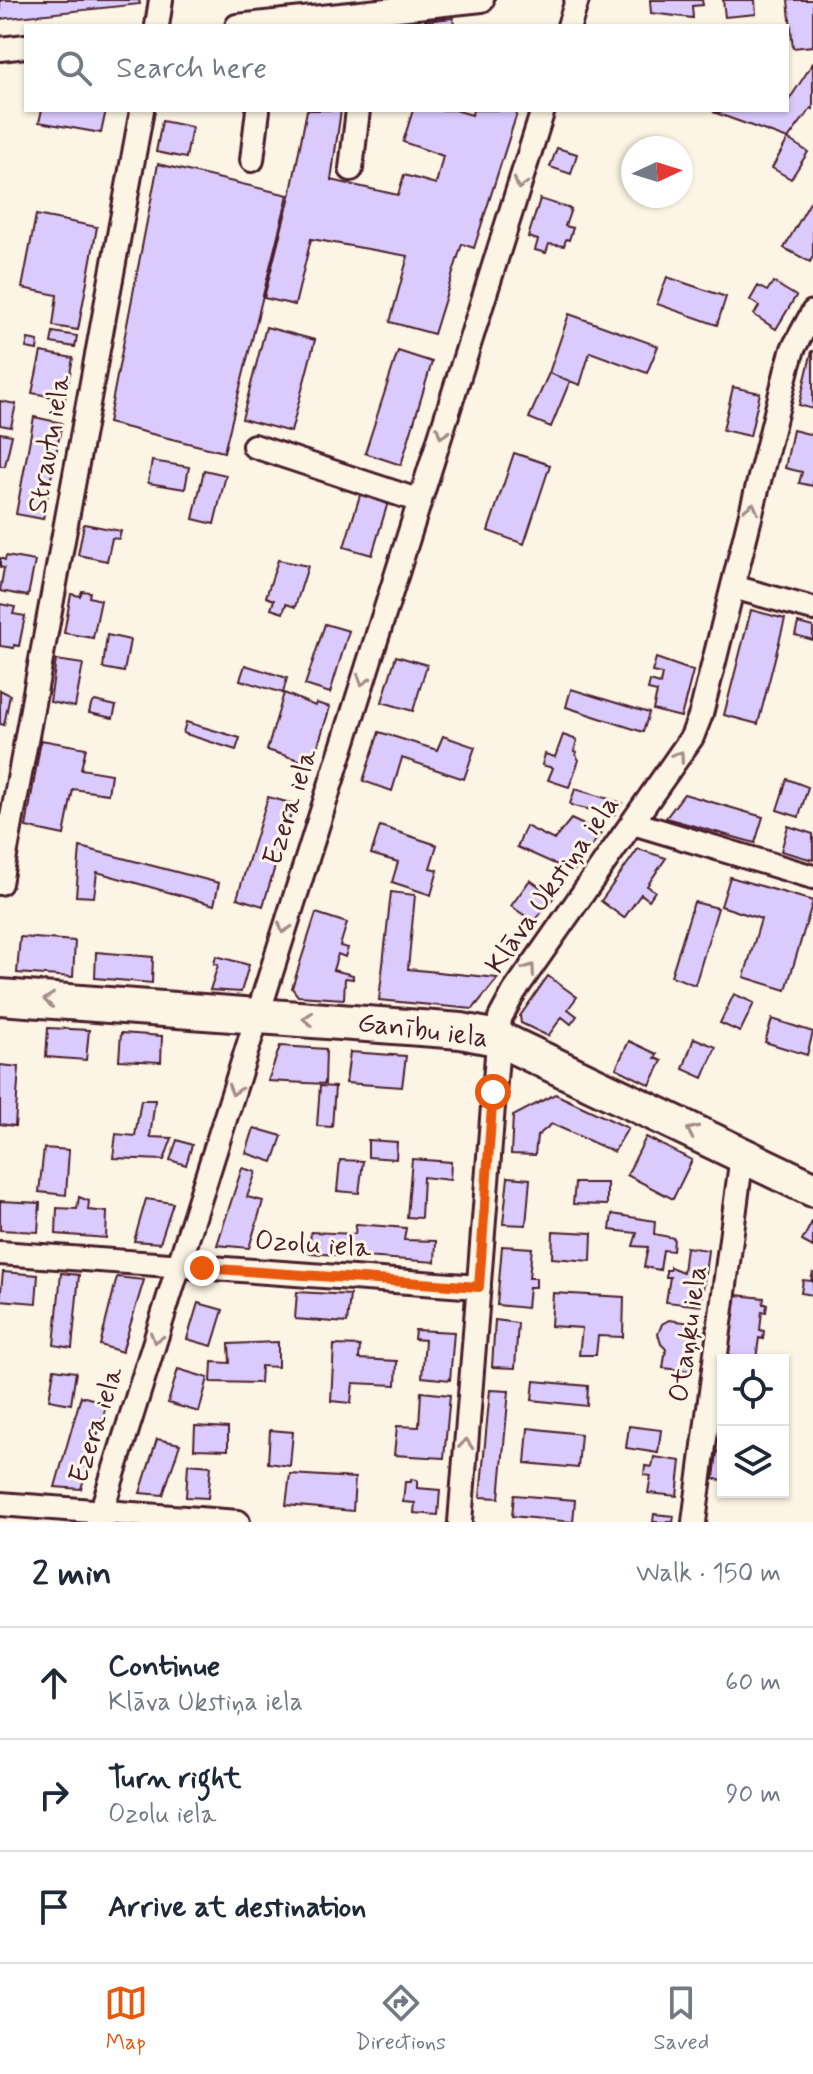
<!DOCTYPE html>
<meta charset="utf-8">
<style>
:root{--surface:#fff;--page:#f6f6f7;--text:#1f2937;--muted:#747a83;--line:#e0e1e3;--accent:#ea580c}
body{margin:0;font-family:Mynerve,sans-serif;background:var(--page);color:var(--text)}
.controls{position:absolute;right:24px;bottom:24px;display:grid;overflow:hidden;border-radius:0px;box-shadow:0 2px 6px #0004}
.controls button{width:72px;height:72px;display:grid;place-items:center;padding:0;border:0;border-bottom:2px solid var(--line);background:var(--surface);color:var(--text);font:40px sans-serif}
.compass{position:absolute;left:621px;top:136px;width:72px;height:72px;border-radius:50%;background:var(--surface);box-shadow:0 2px 6px #0004;rotate:86deg}
.stop{position:absolute;width:24px;height:24px;margin:-18px;border:6px solid #ea580c;border-radius:50%;background:#fff}
.stop.end{background:#ea580c;border-color:#fff;box-shadow:0 2px 8px #0008}
.list{margin:0;padding:0;list-style:none}
h2{display:flex;justify-content:space-between;align-items:center;height:104px;margin:0;padding:0 32px;font-size:34px}
h2 small{font-size:26px;font-weight:400;color:var(--muted)}
.list li{display:grid;grid-template-columns:52px 1fr auto;gap:24px;align-items:center;box-sizing:border-box;height:112px;padding:0 32px;border-top:2px solid var(--line)}
.list b{display:block;font-size:30px;white-space:nowrap}
.list p{margin:0;font-size:26px;white-space:nowrap;color:var(--muted)}
.list em{font-size:26px;font-style:normal;color:var(--muted)}
.icon{flex:none;width:44px;height:44px;fill:none;stroke:currentColor;stroke-width:2;stroke-linecap:round;stroke-linejoin:round}
.map{position:relative;flex:none;width:813px;height:1522px;overflow:hidden}
.search{position:absolute;background:var(--surface);box-shadow:0 2px 6px #0004;left:24px;right:24px;top:24px;height:88px;display:flex;align-items:center;gap:20px;box-sizing:border-box;padding:0 28px;border-radius:0px;color:var(--muted);font-size:30px}
.sheet{height:440px;background:var(--surface)}
nav{display:flex;justify-content:space-around;align-items:center;box-sizing:border-box;height:112px;border-top:2px solid var(--line);background:var(--surface);font-size:22px;color:var(--muted)}
nav a{display:grid;justify-items:center;gap:4px}
nav .on{color:var(--accent)}
.map>svg:first-child{display:block}
.building{fill:#dbcbfd;stroke:#4a1f2b;stroke-width:2}
.lines{fill:none;stroke-linecap:round;stroke-linejoin:round}
.minor-casing{stroke:#4a1f2b;stroke-width:28}
.highway-casing{stroke:#4a1f2b;stroke-width:40}
.minor{stroke:#fcf5e5;stroke-width:22}
.highway{stroke:#fcf5e5;stroke-width:34}
.oneway{stroke:#a38a88}
.route{stroke:#ea580c;stroke-width:10}
.labels{text-anchor:middle;dominant-baseline:central;stroke-width:6;stroke-linejoin:round;paint-order:stroke}
.street-label{font-size:28px;fill:#4a1f2b;stroke:#fcf5e5}
</style>
<div class="map">
<svg width="813" height="1522" viewBox="0 0 813 1522">
<rect width="100%" height="100%" fill="#fcf5e5"/>
<filter id="ink" filterUnits="userSpaceOnUse"><feTurbulence type="fractalNoise" baseFrequency=".0125" numOctaves="2"/><feDisplacementMap in="SourceGraphic" scale="16" xChannelSelector="R" yChannelSelector="G"/><feConvolveMatrix kernelMatrix="1 2 1 2 8 2 1 2 1" color-interpolation-filters="sRGB"/></filter>
<g filter="url(#ink)">
<path class="building" d="M0,0H139L140,4L0,19Z
M650,0H702L703,5L692,6L693,18L651,13Z
M723,0H755L756,14L725,17Z
M788,0H813V46L793,48Z
M453,18L454,26H425V21Z
M813,63V109L811,108L788,139L713,112L787,110V103Z
M42,110H106L101,133L39,122Z
M307,110H341L331,180L398,195L404,175L436,184L443,156L403,142L413,110H455L472,115L473,110H518L474,248L462,244L434,334L390,322L408,256L311,239L295,305L264,298L291,192Z
M162,121L192,127L186,158L156,152Z
M788,139L808,152L791,179L772,168Z
M557,148L577,154L571,174L550,167Z
M158,164L288,195L224,452L108,423Z
M813,197V256L810,262L784,248Z
M540,199L571,209L565,226L573,228L569,240L566,239L564,246L549,244L546,253L535,250L538,240L528,237Z
M36,215L97,227L78,330L53,326L57,295L22,288Z
M667,277L726,297L717,325L657,304Z
M773,282L796,296L776,329L754,315L759,306L750,300L758,286L767,291Z
M569,314L658,346L647,373L590,352L580,385L549,373Z
M266,327L315,340L291,432L242,419Z
M53,332L77,336L75,347L51,343Z
M28,339L38,341L37,350L26,348Z
M398,351L432,362L401,465L365,453Z
M812,351H813V409L799,405Z
M41,352L73,358L65,399L32,393Z
M549,373L570,381L551,427L529,418Z
M733,387L760,393L750,436L723,430Z
M0,401L16,404L11,427L0,425Z
M34,417L62,423L43,519L16,514Z
M793,430L813,435V486L799,483L802,472L785,468Z
M0,433L12,435L5,466H0Z
M514,453L550,465L524,544L488,531Z
M152,461L189,467L185,489L148,483Z
M204,470L226,475L214,524L193,519Z
M361,492L389,499L372,555L344,547Z
M84,524L121,531L119,539L112,538L107,561L78,555Z
M6,556L35,561L28,596L0,591L4,568L0,567V558L5,560Z
M278,560L308,566L295,607L286,604L283,613L271,609L274,600L266,597Z
M82,591L90,592L89,597L101,600L93,638L64,633L71,594L80,596Z
M0,604L15,607L13,614L25,616L19,646L14,645V648L0,646Z
M751,610L785,619L758,724L724,715Z
M798,623L813,627V640L795,635Z
M325,624L349,631L330,693L305,685Z
M107,635L130,640L124,672L103,668Z
M396,656L427,665L413,711L382,702Z
M656,658L693,671L681,717L653,710L657,692L648,690L650,681L660,684L662,674L652,672Z
M56,660L83,664L75,707L50,702Z
M245,665L287,678L283,693L240,680Z
M571,689L649,713L643,732L566,707Z
M0,690L10,695L4,725L0,724Z
M284,693L315,706L316,703L330,707L312,764L267,750Z
M95,701L116,706L113,718L89,713L91,705Z
M186,722L240,738L236,750L183,733Z
M379,732L437,750L443,736L475,747L464,779L402,758L392,791L363,781Z
M563,735L577,740L574,751L577,752L576,755L579,760L569,787L548,780L553,768L542,765L545,754L555,757Z
M41,740L86,748L81,769L111,774L108,794L73,789L64,835L26,827Z
M787,779L808,787L799,817L777,810Z
M575,789L589,793L622,803L614,815L574,806L570,804Z
M684,794L763,817L755,843L666,818Z
M268,797L294,804L263,906L237,898Z
M571,819L601,833L573,872L517,847L526,826L554,840Z
M380,826L437,845L430,868L438,870L431,895L392,882L398,862L371,854Z
M788,826L813,834V860L781,851Z
M80,847L219,883L214,905L97,872L94,897L76,896Z
M638,849L666,858L647,886L655,891L649,900L641,894L624,918L601,901Z
M730,877L813,901L786,990L744,977L761,919L721,906Z
M530,880L554,897L534,922L511,906Z
M391,892L415,895L408,969L498,978L473,1009L379,1000Z
M694,902L718,908L695,985L671,976Z
M316,913L347,923L340,946L348,948L345,957L338,954L333,970L353,975V979L345,978L344,999L298,996L292,988Z
M20,937L75,941L73,977L17,973Z
M96,952L153,957L152,983L95,978Z
M216,956L249,965L241,992L210,990L218,965L214,964Z
M548,976L577,997L568,1009L577,1016L571,1024L562,1017L548,1036L521,1023L520,1016Z
M734,994L754,1003L740,1032L720,1023Z
M772,1019L813,1032L807,1055L765,1042Z
M48,1028L89,1030L86,1060L46,1057Z
M121,1033L162,1036L161,1062L119,1060Z
M694,1038L716,1047L703,1078L683,1069Z
M629,1041L657,1054L655,1058L662,1061L650,1085L616,1068Z
M280,1046L326,1049L325,1084L268,1081Z
M350,1052L406,1056L402,1087L346,1083Z
M0,1065L19,1067L15,1126L0,1124Z
M320,1086L335,1087L332,1127L317,1126Z
M555,1094L628,1128L614,1152L552,1124L537,1136L535,1155L511,1154L513,1116Z
M141,1100H155L150,1137L172,1138L164,1160L113,1158L116,1134L135,1136Z
M254,1128L282,1136L273,1162L246,1153Z
M646,1137L692,1160L673,1199L627,1175Z
M177,1140L192,1145L186,1165L170,1160Z
M368,1140L397,1142L396,1159L368,1157Z
M44,1148L69,1150L66,1195L39,1192Z
M412,1159L451,1162L450,1180L423,1177L421,1218L407,1217Z
M340,1160L363,1161L359,1193L337,1191Z
M242,1168L256,1172L247,1197L263,1201L249,1248L217,1245Z
M508,1177L530,1179L526,1225L503,1224Z
M575,1183H607V1205L573,1204Z
M79,1197L89,1201L88,1210L107,1212L106,1238L56,1234L57,1208L77,1209Z
M146,1199L173,1203L160,1243L134,1241Z
M0,1201L40,1203L38,1232L0,1230Z
M612,1214L655,1221L654,1234L674,1238L673,1251L663,1250L660,1270L644,1267L648,1247L633,1246L637,1233L610,1230Z
M813,1220V1247L802,1241Z
M356,1224L406,1228L404,1240L436,1241L435,1262L309,1253L311,1232L355,1234Z
M553,1231L592,1233L591,1261L552,1258Z
M502,1246L532,1248L529,1278H536V1287H529L527,1308L497,1305Z
M686,1247L708,1250L701,1306L666,1302L670,1277H666V1270H670V1267L683,1272Z
M3,1272L38,1275L36,1303L0,1300Z
M813,1272V1295L801,1293L803,1280L811,1281Z
M61,1273L79,1275L72,1348L54,1345Z
M117,1277L144,1280L122,1352L100,1345Z
M297,1292L350,1295L347,1323L295,1319Z
M553,1293L624,1297L623,1337L598,1336L596,1355H579L582,1328L551,1326Z
M736,1295L764,1298L763,1304H767L766,1312L762,1311L760,1330L764,1331L763,1339L759,1338L756,1359L728,1356Z
M198,1303L223,1310L212,1346L187,1339Z
M495,1320L518,1323L515,1368L492,1367Z
M669,1320L692,1323L689,1347L695,1348L692,1371L663,1368L666,1349L661,1344L658,1334L662,1324Z
M415,1330L454,1332L450,1380L422,1377L425,1340L414,1339Z
M278,1342V1367L261,1366L260,1383L211,1382L212,1362L230,1363L229,1344Z
M334,1345L360,1346L359,1359L397,1361L396,1385L353,1383L351,1403L331,1401Z
M54,1369L76,1372L71,1404L49,1400Z
M178,1369L208,1378L199,1412L168,1403Z
M534,1381L588,1386L587,1406L532,1400Z
M490,1390L509,1391L499,1498L480,1497Z
M421,1392L450,1395L444,1458L394,1455L397,1426L419,1427Z
M81,1396L107,1403L81,1489L55,1487Z
M195,1426L228,1428V1450L194,1449Z
M629,1426L661,1430L658,1453L626,1448Z
M528,1428L581,1434L578,1468L525,1463Z
M270,1430L293,1432L290,1466L268,1463Z
M157,1439L180,1444L163,1495L140,1493Z
M717,1452L723,1453V1480L714,1479Z
M654,1457L681,1461L677,1496L648,1493L651,1476L644,1475L645,1466L652,1467Z
M188,1464L211,1466L208,1498L186,1497Z
M290,1474L355,1478L353,1511L286,1505Z
M411,1479L417,1480V1488L440,1490L438,1515L414,1513L415,1503L403,1502L405,1482H411Z
M514,1495L575,1500L573,1522L512,1516Z
M654,1514L674,1516L673,1522H653Z"/>
<g class="lines">
<defs>
<path id="minor" d="M157,26L161,0
M237,26L482,0
M569,26L577,0
M0,49L26,46
M252,160L258,110
M351,169L358,110
M254,446L420,501
M733,587L813,609
M633,823L813,877
M0,883L142,110
M0,1253L479,1287
M0,1504L238,1522
M98,1522L543,110
M460,1522L500,1018L514,992L692,737L701,714L787,369L793,349L813,312
M694,1522L742,1155"/>
<path id="highway" d="M0,997L461,1031L497,1038L813,1189"/>
</defs>
<use href="#minor" class="minor-casing"/>
<use href="#highway" class="highway-casing"/>
<use href="#minor" class="minor"/>
<use href="#highway" class="highway"/>
</g>
<defs><path id="oneway-chevron" d="M-2-3.5L2.5 0L-2 3.5" fill="none" stroke-width="1.6" stroke-linecap="round" stroke-linejoin="round" transform="scale(2)"/></defs>
<g class="oneway">
<use href="#oneway-chevron" transform="translate(520 184) rotate(107)"/>
<use href="#oneway-chevron" transform="translate(442 433) rotate(108)"/>
<use href="#oneway-chevron" transform="translate(752 508) rotate(-76)"/>
<use href="#oneway-chevron" transform="translate(363 680) rotate(108)"/>
<use href="#oneway-chevron" transform="translate(679 756) rotate(-55)"/>
<use href="#oneway-chevron" transform="translate(284 928) rotate(108)"/>
<use href="#oneway-chevron" transform="translate(530 969) rotate(-55)"/>
<use href="#oneway-chevron" transform="translate(49 1000) rotate(-176)"/>
<use href="#oneway-chevron" transform="translate(308 1019) rotate(-176)"/>
<use href="#oneway-chevron" transform="translate(234 1090) rotate(107)"/>
<use href="#oneway-chevron" transform="translate(692 1131) rotate(-155)"/>
<use href="#oneway-chevron" transform="translate(156 1338) rotate(108)"/>
<use href="#oneway-chevron" transform="translate(466 1444) rotate(-85)"/>
</g>
</g>
<g class="lines" filter="url(#ink)">
<path class="route" d="M202,1268L479,1287L493,1092"/>
</g>
<g class="labels">
<g class="street-label">
<text transform="translate(50 444) rotate(-80)">Strautu iela</text>
<text transform="translate(291 807) rotate(-72)">Ezera iela</text>
<text transform="translate(553 885) rotate(-55)">Klāva Ukstiņa iela</text>
<text transform="translate(423 1031) rotate(7)">Ganību iela</text>
<text transform="translate(313 1245) rotate(4)">Ozolu iela</text>
<text transform="translate(689 1334) rotate(-82)">Otaņķu iela</text>
<text transform="translate(97 1425) rotate(-72)">Ezera iela</text>
</g>
</g>
</svg>
<div class="controls">
<button><svg class="icon" aria-label="locate" viewBox="0 0 24 24"><circle cx="12" cy="12" r="6"/><path d="M12 2v4M12 18v4M2 12h4M18 12h4"/></svg></button>
<button><svg class="icon" aria-label="layers" viewBox="0 0 24 24"><path d="M12 4l9 5-9 5-9-5zM3 14l9 5 9-5"/></svg></button>
</div>
<svg class="compass" viewBox="-18 -18 36 36"><path d="M0-13l5 13h-10z" fill="#e53935"/><path d="M0 13l5-13h-10z" fill="#747a83"/></svg>
<div class="stop" style="left:493px;top:1092px"></div>
<div class="stop end" style="left:202px;top:1268px"></div>
<div class="search"><svg class="icon" aria-label="search" viewBox="0 0 24 24"><circle cx="10" cy="10" r="6"/><path d="M15 15l6 6"/></svg>Search here</div>
</div>
<section class="sheet">
<h2>2 min<small>Walk · 150 m</small></h2>
<ul class="list">
<li><svg class="icon" aria-label="ahead" viewBox="0 0 24 24"><path d="M12 20V5M6 11l6-6 6 6"/></svg><div><b>Continue</b><p>Klāva Ukstiņa iela</p></div><em>60 m</em></li>
<li><svg class="icon" aria-label="right" viewBox="0 0 24 24"><path d="M7 20v-9h11M14 6l5 5-5 5"/></svg><div><b>Turn right</b><p>Ozolu iela</p></div><em>90 m</em></li>
<li><svg class="icon" aria-label="arrive" viewBox="0 0 24 24"><path d="M6 21V4h12l-3 4 3 4H6"/></svg><div><b>Arrive at destination</b></div></li>
</ul>
</section>
<nav>
<a class="on"><svg class="icon" aria-label="map" viewBox="0 0 24 24"><path d="M3 6l6-2 6 2 6-2v14l-6 2-6-2-6 2zM9 4v14M15 6v14"/></svg>Map</a>
<a><svg class="icon" aria-label="directions" viewBox="0 0 24 24"><path d="M12 3l9 9-9 9-9-9zM9 14v-3h6M13 9l2 2-2 2"/></svg>Directions</a>
<a><svg class="icon" aria-label="saved" viewBox="0 0 24 24"><path d="M7 4h10v16l-5-4-5 4z"/></svg>Saved</a>
</nav>
